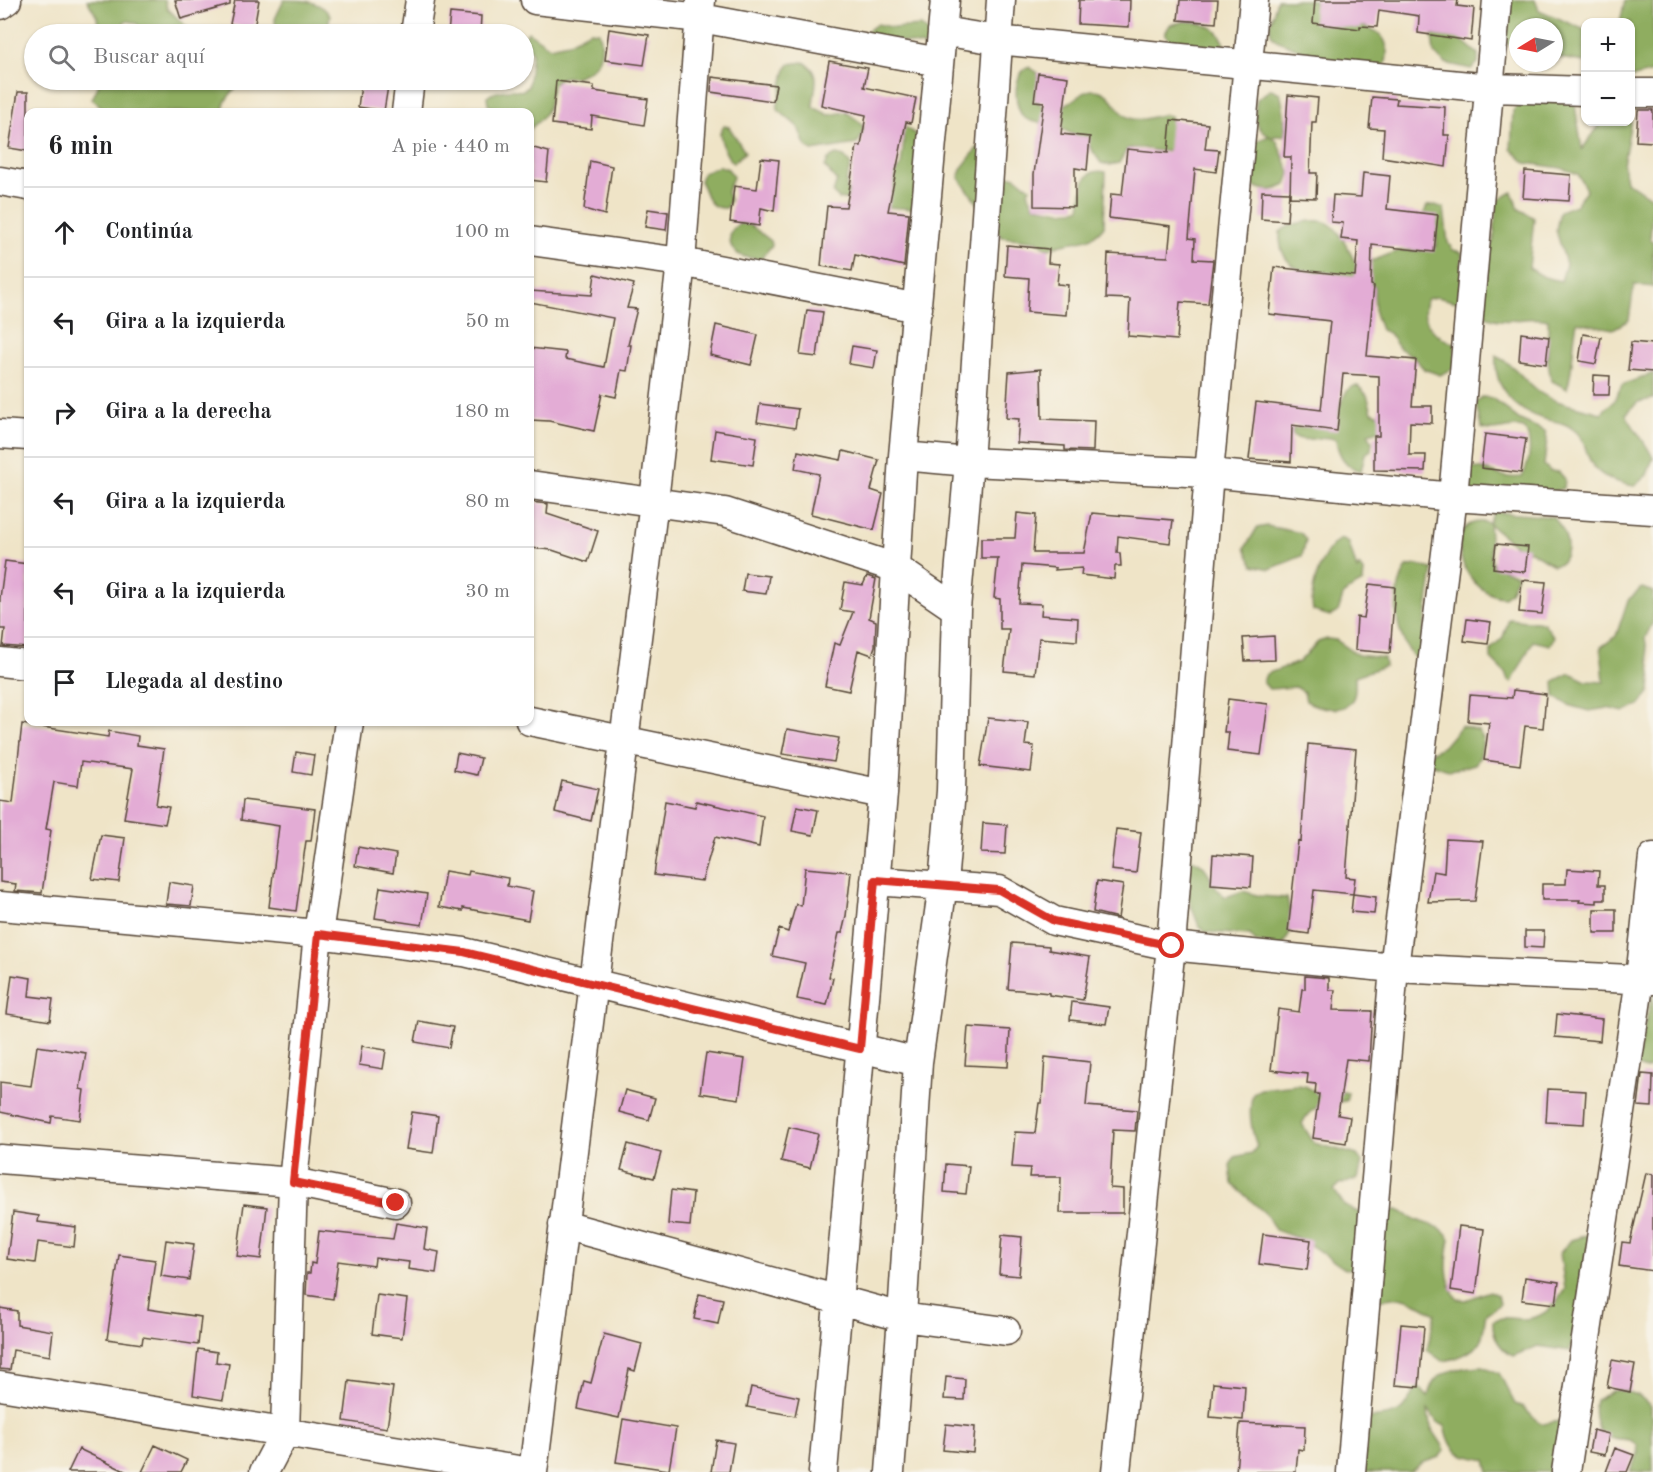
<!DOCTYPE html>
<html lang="es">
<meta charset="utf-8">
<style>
:root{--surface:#fff;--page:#f6f6f6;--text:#202124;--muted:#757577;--line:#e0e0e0}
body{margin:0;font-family:"Old Standard TT",serif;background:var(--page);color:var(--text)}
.controls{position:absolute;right:18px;top:18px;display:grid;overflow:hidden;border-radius:12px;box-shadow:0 2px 4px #0004}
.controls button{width:54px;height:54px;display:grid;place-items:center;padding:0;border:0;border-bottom:2px solid var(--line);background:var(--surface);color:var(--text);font:30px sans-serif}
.compass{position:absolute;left:1509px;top:18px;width:54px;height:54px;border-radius:50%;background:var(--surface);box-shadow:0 2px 4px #0004;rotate:260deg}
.stop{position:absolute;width:18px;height:18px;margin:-14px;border:4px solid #d93025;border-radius:50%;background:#fff}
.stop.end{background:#d93025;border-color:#fff;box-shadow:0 2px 6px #0008}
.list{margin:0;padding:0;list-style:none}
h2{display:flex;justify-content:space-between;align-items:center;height:78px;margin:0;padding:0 24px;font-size:26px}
h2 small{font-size:20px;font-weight:400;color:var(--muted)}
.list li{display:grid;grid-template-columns:39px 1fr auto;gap:18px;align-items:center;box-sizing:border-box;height:90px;padding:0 24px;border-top:2px solid var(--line)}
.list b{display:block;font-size:22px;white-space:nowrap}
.list em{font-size:20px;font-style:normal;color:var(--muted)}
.icon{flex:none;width:33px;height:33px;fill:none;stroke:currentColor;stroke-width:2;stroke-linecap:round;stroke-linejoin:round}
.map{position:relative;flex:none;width:1653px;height:1472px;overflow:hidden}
.search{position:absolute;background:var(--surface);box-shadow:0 2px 4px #0004;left:24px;top:24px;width:510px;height:66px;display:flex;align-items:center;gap:15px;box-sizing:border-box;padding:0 21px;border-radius:33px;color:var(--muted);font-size:22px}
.panel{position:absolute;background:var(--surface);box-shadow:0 2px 4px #0004;left:24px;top:108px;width:510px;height:618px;border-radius:12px}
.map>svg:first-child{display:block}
.forest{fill:#8fad60;stroke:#656c3f;stroke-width:1.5}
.building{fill:#e3acd5}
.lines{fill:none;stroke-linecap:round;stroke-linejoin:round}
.minor-casing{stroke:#564637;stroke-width:31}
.minor{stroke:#fff;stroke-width:28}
.route{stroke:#d93025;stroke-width:8}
</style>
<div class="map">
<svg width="1653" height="1472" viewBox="0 0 1653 1472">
<rect width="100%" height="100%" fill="#f7f3e8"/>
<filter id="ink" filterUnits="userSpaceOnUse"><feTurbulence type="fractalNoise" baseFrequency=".0167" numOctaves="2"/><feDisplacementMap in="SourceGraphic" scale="12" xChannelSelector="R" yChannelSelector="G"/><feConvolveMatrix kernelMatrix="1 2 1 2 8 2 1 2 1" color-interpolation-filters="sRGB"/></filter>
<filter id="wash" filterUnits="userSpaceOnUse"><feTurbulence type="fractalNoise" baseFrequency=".008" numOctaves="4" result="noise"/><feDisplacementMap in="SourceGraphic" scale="24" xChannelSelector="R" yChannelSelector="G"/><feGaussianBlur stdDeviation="1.35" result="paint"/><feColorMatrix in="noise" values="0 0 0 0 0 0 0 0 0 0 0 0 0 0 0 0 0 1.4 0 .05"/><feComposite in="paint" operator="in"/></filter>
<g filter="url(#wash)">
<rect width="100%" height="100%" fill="#efe4c7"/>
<path class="forest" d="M87,0H165L167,8L194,34H143C140,24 136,21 125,21L116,34H99L97,17Z
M284,0C303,0 319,0 330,15L327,33L276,34L275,19Z
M1277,0H1314L1315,4L1377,32C1388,40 1388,50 1386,63L1380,69L1314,61L1300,50L1276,40L1271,34L1270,25Z
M1507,0H1535L1539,10L1585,30V62L1554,57V27H1518V51L1499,38Z
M1625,0H1653V72L1631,78L1630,22H1620Z
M1186,21C1204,22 1222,27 1225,48C1205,48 1175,54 1165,33L1170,25Z
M877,24L894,28L921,26L928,32L933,48L863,34Z
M590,31L599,32C606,53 598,69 578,76C569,79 563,74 556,81C549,89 551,98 548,108C545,116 536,124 530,129V112H502L488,105L487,96C497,91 510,88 521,91L528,87L532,53L524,39L528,32L550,47L568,43Z
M1432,35L1458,37L1478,54V63L1471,69L1445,63L1434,53Z
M804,62C824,74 813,89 813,107L829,115L846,112L860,122L865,130L857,144L812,151L805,145L798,127L777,109L785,72L789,64Z
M1029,67L1038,73L1037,101L1043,107C1049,107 1056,108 1062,106C1073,103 1083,89 1095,90C1113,91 1115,112 1130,118C1143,124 1156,112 1170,116L1174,129L1170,150C1155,154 1142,144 1127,149L1119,163L1110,165L1101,163L1086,141L1062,129L1059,121C1049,122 1034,125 1025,118C1014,110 1011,74 1029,67Z
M101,80H240C236,92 221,99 224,112H108L92,99Z
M1271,89L1280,93C1283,103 1286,124 1285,135L1271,137L1277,141L1290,173L1286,185C1273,192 1264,191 1251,185L1254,142L1269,136C1253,127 1254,115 1257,99Z
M1524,97L1574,99L1582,149L1602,122H1630L1631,111H1633L1623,164L1626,181L1653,199L1650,240L1653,242V287L1634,285L1629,320L1613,329L1577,322C1572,344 1574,367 1567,389L1552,381C1545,361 1549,341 1548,320C1521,314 1510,328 1481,314L1487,256L1494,239L1497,201L1512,192L1519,209L1534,218L1529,268L1544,277L1561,281L1566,264L1556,230L1560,211L1576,205L1586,190L1578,174L1561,168L1526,163L1511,149L1513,111Z
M900,123L922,139L913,209L887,207L885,186L901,166L904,141Z
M724,126L729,127L745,152L733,163C726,156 721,143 720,133Z
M978,147L1008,175L1016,177L1030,188L1028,192L1034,206L1061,211L1080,209C1083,191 1080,167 1106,172L1104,226C1087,248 1071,237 1049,249L1037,241L1002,237L959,178L961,169Z
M836,155L844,157L851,165L846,181L847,191L851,192L848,199H839L833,193L837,181L825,167L828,159Z
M719,166L728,169L733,177L727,192L730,200L726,208C706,209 708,194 700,181L703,173Z
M1435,205L1444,208L1448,243L1453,250L1462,252L1461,303L1437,297L1427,299C1417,323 1437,337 1455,344V368L1440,375L1424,369L1413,356L1399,348L1389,333L1381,330L1375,313L1374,286C1342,268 1277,289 1280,232C1290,223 1319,216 1331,225C1342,233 1349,251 1355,262C1370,265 1385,254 1400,251C1415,249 1423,254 1437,245L1435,227L1423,215L1427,206Z
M741,223L750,225L771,241L772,245L761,259C755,258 748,258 742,256C726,249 726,230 741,223Z
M1496,356C1516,366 1520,376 1535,389C1551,403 1581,407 1601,413L1614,401L1622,385L1653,373V399L1638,402L1626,414C1634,430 1646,442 1653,458L1647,475L1634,486C1617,483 1595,476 1589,458C1585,448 1583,436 1574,430C1565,422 1555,422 1544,419C1514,411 1493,387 1496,356Z
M1354,386H1358L1367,395L1372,412L1381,415L1380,430L1368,433L1372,441L1371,450L1365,454L1361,471C1346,468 1338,455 1336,440C1322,432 1305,447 1292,434L1293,429C1311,427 1325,424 1338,408C1345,400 1342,391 1354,386Z
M1482,397L1492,398L1520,420L1545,431L1547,439L1544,465L1550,471L1559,472L1565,479L1564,488L1554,491L1469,499L1466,475L1471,468C1490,467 1498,480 1522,477C1530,463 1533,442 1524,428C1509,424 1496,434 1481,428L1476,403Z
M1494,512L1553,517C1565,530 1573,548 1561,563L1553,565L1531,551H1522L1489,524C1491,537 1488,553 1493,565L1517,575L1510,592L1504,597C1457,594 1440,512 1489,523Z
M1267,526L1301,533L1306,540L1302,556L1270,569L1253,565L1245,548L1257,528Z
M1341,539L1349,543L1357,570L1359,566L1364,573L1363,582L1348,590L1343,596L1338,612L1330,616L1313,611C1309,591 1322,548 1341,539Z
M1416,565L1433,569L1419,663C1395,639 1389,597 1407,567Z
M1642,588L1653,592V622L1645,638L1651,673L1650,691L1640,705L1624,712L1607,708L1589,711L1571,706L1555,697L1554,681L1570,673L1586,681L1604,682L1601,647L1616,636L1628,600Z
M1509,619L1544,623L1554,637L1550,645L1533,641L1512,682L1508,681L1505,673L1491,659V649L1503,637Z
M1327,639L1336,640L1358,655L1384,658L1385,666L1355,676C1355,682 1356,690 1354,696C1347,716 1319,708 1306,701L1304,692L1296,687L1269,689L1263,682L1266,674L1299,662L1318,642Z
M1461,726L1478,731L1483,738L1480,757L1475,764C1450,771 1450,773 1428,762V754L1444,746Z
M1190,859C1212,863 1209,887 1226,897L1243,891L1260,896L1287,898C1291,915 1295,933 1281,947L1256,942L1250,935L1206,932L1199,926L1189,900Z
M1653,990V1067L1645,1070L1636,1066Z
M1296,1085L1305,1086L1322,1095L1339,1091L1348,1093L1346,1101C1327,1103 1310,1105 1302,1124L1314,1143L1357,1155L1362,1162L1358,1179L1340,1184L1334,1190L1345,1206L1362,1214L1355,1268L1345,1269L1303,1240L1275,1230L1266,1214L1232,1184L1230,1165L1235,1157L1252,1153L1257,1146C1251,1130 1248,1110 1253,1093L1261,1089Z
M1397,1210C1405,1213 1411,1218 1419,1221C1433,1227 1441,1224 1450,1239C1446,1261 1444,1279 1457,1299L1466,1300L1490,1291L1498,1295L1500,1304L1486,1314C1484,1322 1484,1334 1480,1342C1473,1353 1453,1360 1442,1361L1427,1350L1435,1314C1431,1311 1410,1299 1404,1298C1397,1296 1387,1300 1379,1299L1381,1218L1389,1211Z
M1587,1235L1595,1239L1570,1351L1538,1346L1513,1356C1500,1349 1492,1336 1493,1321C1503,1316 1509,1318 1520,1319C1542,1320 1554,1307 1565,1289L1560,1253L1571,1240Z
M1482,1366L1499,1373L1515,1404L1523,1407L1536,1420L1543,1424L1560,1421L1557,1472H1489L1486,1460C1459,1454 1452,1456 1445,1426L1437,1422L1428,1409C1429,1434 1437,1432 1445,1450L1439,1457L1422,1463L1410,1472H1362L1369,1419C1378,1416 1393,1417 1401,1410C1408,1404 1410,1394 1419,1387L1428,1397C1432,1369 1459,1368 1482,1366Z
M1621,1390L1638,1395L1651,1406L1653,1472H1630L1638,1454L1637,1445L1629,1440L1603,1437C1596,1425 1592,1414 1596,1400L1612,1391Z"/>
<g id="blocks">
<path class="building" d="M175,0H230V5L181,19Z
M235,0H259L254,29L230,24Z
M1079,0H1130L1129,27L1078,24Z
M1180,0H1218L1216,23L1178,20Z
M1315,0H1458L1457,6L1474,8L1471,41L1418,33L1419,16L1379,10L1377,27L1360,26V29L1313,23Z
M450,13L481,16L480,34H448Z
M609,29L649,35L644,65L605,60Z
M829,61L868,68L864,87L916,98L911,123L906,122L888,211L909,213L904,266L855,255L852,271L821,266L827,206L846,207L857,146H861L866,115L821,105Z
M1038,73L1068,77L1061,134L1090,137L1087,170L1075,168V207L1034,206V174L1044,102L1034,101Z
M712,77L776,85L773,101L711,92Z
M365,80H389L384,111L358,107L361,85H365Z
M556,81L594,86V91L648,99L644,125L592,116L591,129L552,124Z
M18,92H28V151L9,148Z
M1288,95L1318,98L1316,122H1312L1310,173H1317L1316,198L1290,197L1291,157H1284Z
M1372,97L1397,99L1396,104L1445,107L1444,135H1449L1446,167L1382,157L1384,129L1369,128Z
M1638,110H1653V142L1636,141Z
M1171,120L1208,124L1205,149L1219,150L1216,172L1195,169L1189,238L1195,239L1194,259L1213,260L1208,304L1180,302L1177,340L1128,336L1130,299L1106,298L1108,254L1168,257L1171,226L1109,218L1111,194L1122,195L1127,149L1168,153Z
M530,147L549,152L546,182L530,180Z
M761,158L779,160L774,211L761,208L759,226L730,222L734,186L757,189Z
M590,161L612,166L605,215L584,209Z
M1525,171L1571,175L1569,201L1523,198Z
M1363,173L1390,176L1387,209L1438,215L1434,252L1372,245L1371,285L1374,286L1367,356L1416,360L1412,406H1432V423L1410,422L1409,455H1426L1425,471L1374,470V436H1379V376L1343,374L1337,431L1292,425L1291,462L1249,459L1256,402L1321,410L1330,321L1269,314L1274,267L1355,276L1358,241L1341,239L1343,223L1331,222L1333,195L1361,197Z
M1262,191L1289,192L1287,221L1261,219Z
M648,209L668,212L666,230L645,227Z
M1007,245L1049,249L1048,263L1059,264L1057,284L1068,285L1066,315L1027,312L1029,278L1005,276Z
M595,274L634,284L627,308L637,309L628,345H631L627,371L621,370L616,397L602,394L594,431L549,421L530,420V348L566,352L565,359L604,367L613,318L530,302V291L592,295Z
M807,310L823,312L817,357L800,355Z
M716,325L758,335L751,365L710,355Z
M1521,333L1549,337L1546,364L1519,360Z
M1583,334L1601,337L1596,364L1579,361Z
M1631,342L1653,344V372L1628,370Z
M852,346L877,350L874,368L849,364Z
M1041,369L1042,419L1094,421L1093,451L1065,450V446L1017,443L1019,419L1006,418L1009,372Z
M1594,375L1610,376L1609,395H1593Z
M760,404L798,409L795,428L757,422Z
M715,430L757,437L753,465L711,459Z
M1485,434L1526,439L1521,473L1481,468Z
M798,451L841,460L843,451L879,460L871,490L883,494L874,530L811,514L819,474L795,469Z
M530,502L548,504L547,514L598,531L588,562L552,550L530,548Z
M1017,513L1036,515L1033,553H1084L1092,513L1173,520L1170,543L1118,536L1117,553H1120L1121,566H1115L1114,579L1081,575L1082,568L1055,570L1056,568L1022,565L1019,603L1042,604L1041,615L1078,618L1077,641L1039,638L1035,674L1004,671L1009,629H1000V599L994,598L998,558H981V538H1015Z
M1496,544L1528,547L1525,572L1493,568Z
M5,561L28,564V648L3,646L5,629H0V598Z
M745,573L769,576L766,594L742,591Z
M867,576L876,579L869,618L876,621L875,646L872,655L858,650L849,691L825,686L834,643L840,645L853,612L840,610L845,582L863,585Z
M1522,580L1546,582L1542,614L1519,612Z
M1369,584L1395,587L1390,653L1355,650L1357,617L1364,618Z
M1467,619L1491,622L1488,644L1464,641Z
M1274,636L1275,660L1245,661L1243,638Z
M1513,690L1546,694L1543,728L1525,726L1520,765L1484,760L1489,723L1468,721L1470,695L1512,698Z
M1228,699L1268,704L1261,755L1227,751L1229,732H1224Z
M988,718L1028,722L1025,745L1034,746L1031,772L980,766Z
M22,724L108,737L109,731L138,736L137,745L164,749L156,805L169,807L165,824L124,818L133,769L81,762L78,786L54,782L46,829L51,830L42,893L15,891L16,884L0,882V801L13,803Z
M787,729L839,738L834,762L782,754Z
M1308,744L1356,749L1346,877L1355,878L1353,894L1314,890L1309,934L1288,931L1298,841L1301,842Z
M296,752L314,755L311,775L293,772Z
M457,753L481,758L477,775L454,770Z
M562,781L598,789L591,821L555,812Z
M243,800L315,809L311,841H306L296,911L269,907L279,826L241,820Z
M665,801L695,807L696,801L763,816L759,847L715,837L702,881L654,875Z
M797,806L818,810L813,835L792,831Z
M983,823L1007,825L1005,854L981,853Z
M1116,829L1141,832L1136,873L1111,870Z
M101,835L125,838L119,882L92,879Z
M1446,839L1483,841L1475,901L1428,902L1433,871L1444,873Z
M358,847L396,854L393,873L355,866Z
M1213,854L1253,857L1251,887L1211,884Z
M805,868L851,872L846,916L842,933H839L829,977L833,978L827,1005L797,999L805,963L772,956L779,929L788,932L796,904L801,906Z
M1567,869L1599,871L1598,885H1605V900H1597V903L1579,902L1580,900H1542V884H1566Z
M445,871L468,875L469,871L508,878L507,886L533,891L528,920L463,908V911L439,907Z
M1097,881L1123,885L1118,918L1093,912Z
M169,882L194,886L191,906L166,904Z
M380,887L427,894L422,925L375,918Z
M1353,894L1376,897L1374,914L1351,912Z
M1594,909H1616V933H1594Z
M1525,931H1544L1543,948L1525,947Z
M1012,943L1049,946V950L1090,957L1083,1000L1049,995V993L1008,989Z
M12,975L31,978L29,996L53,999L50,1021L7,1014Z
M1305,976L1329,978V990H1335L1333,1010L1372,1011L1369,1061L1346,1059L1338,1115L1350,1117L1346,1143L1313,1138L1319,1094H1315L1316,1084L1307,1083L1308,1074L1271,1070L1278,1009L1299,1012L1302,989H1305Z
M1072,1002L1109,1007L1106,1024L1070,1020Z
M1557,1014L1602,1019L1600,1041L1555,1037Z
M419,1021L453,1027L449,1048L415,1042Z
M968,1027L1010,1030L1008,1067L965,1065Z
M37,1046L86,1053L80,1089L84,1090L80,1120L52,1116L51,1123L0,1112V1082L31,1086Z
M362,1046L386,1050L383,1069L359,1065Z
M706,1053L745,1059L739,1099L700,1093Z
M1045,1057L1090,1062L1086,1106L1137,1110L1135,1131L1113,1130L1110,1188L1123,1189V1213H1060L1061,1177H1029L1030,1168L1012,1167L1015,1132L1035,1133L1039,1103H1042Z
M1642,1074L1653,1075L1652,1107L1638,1106Z
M1548,1089L1586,1091L1584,1124L1546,1122Z
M625,1090L655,1098L649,1120L619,1112Z
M412,1112L438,1116L433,1153L406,1149Z
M789,1127L818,1134L810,1168L781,1161Z
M628,1144L661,1153L654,1178L621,1170Z
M946,1164L969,1166L966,1194L944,1192Z
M1646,1173L1653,1174V1271L1619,1266L1622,1242L1630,1243Z
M671,1190L693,1193L690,1226L668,1224Z
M244,1204L267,1207L261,1259L237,1256Z
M13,1212L39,1216L38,1222L76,1227L74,1247L38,1242L35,1263L7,1259Z
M396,1223L427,1228L424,1249L439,1252L436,1273L408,1269L409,1262L375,1258L374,1266L338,1261L333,1299L306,1295L307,1273H310L311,1263L315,1264L319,1231L393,1239Z
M1459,1226L1484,1229L1476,1294L1451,1290Z
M1263,1234L1311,1240L1307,1270L1259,1264Z
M1002,1235L1022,1237L1019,1276L999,1274Z
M166,1240L194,1244L189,1280L161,1276Z
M119,1255L155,1260L148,1309L201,1317L198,1345L143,1337L142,1344L107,1339Z
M1525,1277L1559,1282L1556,1304L1522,1300Z
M699,1294L723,1299L718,1324L694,1319Z
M377,1295L407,1299L402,1338L372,1334Z
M0,1308L17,1311V1325L53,1331L50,1356L13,1350L10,1370L0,1369Z
M1401,1324L1424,1326L1419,1387L1395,1385Z
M604,1334L642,1344L635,1371L629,1369L619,1418L578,1409L584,1381L591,1383Z
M198,1349L217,1352L216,1362L229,1364L223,1400L193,1395Z
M1612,1360L1635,1364L1630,1392L1607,1387Z
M946,1377L965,1379L964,1400L944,1399Z
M349,1381L393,1387L387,1428L344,1421Z
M1213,1383L1245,1386L1243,1420L1210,1417Z
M751,1387L799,1397L795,1416L747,1407Z
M623,1419L676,1428L669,1470L616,1462Z
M1240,1423L1305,1426L1304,1450L1298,1449L1296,1472H1236Z
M946,1424L975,1427L973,1453L943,1450Z
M1593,1430L1609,1434L1605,1455L1589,1452Z
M716,1440L734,1443L729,1472H711Z
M155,1445L187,1460L181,1472H142Z
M1615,1448L1634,1455L1627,1472H1606Z
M79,1449L127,1472H68Z"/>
</g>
</g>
<g filter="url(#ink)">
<use href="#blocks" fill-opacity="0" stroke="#564637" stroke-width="1.5"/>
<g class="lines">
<defs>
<path id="minor" d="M535,0L701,18L939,62
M945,0L903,456L969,462L1209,473L1453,497L1653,510
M0,5L7,0
M942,31L997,40L1490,88L1586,91
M415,34L420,0
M1630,93H1653
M406,112L410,80
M0,181L28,186
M530,241L681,262L918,308
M0,434L28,436
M903,456L896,568L956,609
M530,485L725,512L896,568L883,794L823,1472
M0,662L28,665
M530,721L883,794
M875,881L999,890L1054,921L1171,946L1394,968L1653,980
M0,906L318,934L464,952L918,1062
M0,1159L293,1182L396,1203
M563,1225L902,1317L1006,1331
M0,1386L530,1472
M264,1472L285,1432L293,1182L318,934L349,722
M533,1472L654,501L681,262L701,0
M890,1472L902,1317L918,1062L943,884L951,791L956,609L969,462L1001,0
M1116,1472L1171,946L1209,473L1254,0
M1351,1472L1394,968L1453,497L1497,0
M1566,1472L1640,979L1653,857"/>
</defs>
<use href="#minor" class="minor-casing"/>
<use href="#minor" class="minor"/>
</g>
</g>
<g class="lines" filter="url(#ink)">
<path class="route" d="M396,1203L293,1182L318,934L464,952L860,1049L875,880L999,890L1054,921L1172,946"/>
</g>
</svg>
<div class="controls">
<button>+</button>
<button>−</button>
</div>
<svg class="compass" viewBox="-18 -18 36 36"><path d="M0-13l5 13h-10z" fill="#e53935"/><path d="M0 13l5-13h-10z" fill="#757577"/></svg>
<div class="stop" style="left:1172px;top:946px"></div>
<div class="stop end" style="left:396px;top:1203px"></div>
<div class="search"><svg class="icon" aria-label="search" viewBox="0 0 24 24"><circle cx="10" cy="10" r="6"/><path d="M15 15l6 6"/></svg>Buscar aquí</div>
<section class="panel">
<h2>6 min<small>A pie · 440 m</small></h2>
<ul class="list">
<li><svg class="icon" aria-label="ahead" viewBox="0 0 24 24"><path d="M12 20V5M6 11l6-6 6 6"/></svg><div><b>Continúa</b></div><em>100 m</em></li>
<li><svg class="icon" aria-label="left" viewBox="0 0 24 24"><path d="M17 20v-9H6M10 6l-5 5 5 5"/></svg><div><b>Gira a la izquierda</b></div><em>50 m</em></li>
<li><svg class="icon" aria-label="right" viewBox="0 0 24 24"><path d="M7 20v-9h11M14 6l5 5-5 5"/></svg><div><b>Gira a la derecha</b></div><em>180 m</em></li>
<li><svg class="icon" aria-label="left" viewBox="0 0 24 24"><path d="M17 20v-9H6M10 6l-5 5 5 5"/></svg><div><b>Gira a la izquierda</b></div><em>80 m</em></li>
<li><svg class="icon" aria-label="left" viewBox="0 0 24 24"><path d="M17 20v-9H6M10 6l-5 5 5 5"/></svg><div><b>Gira a la izquierda</b></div><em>30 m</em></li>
<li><svg class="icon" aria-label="arrive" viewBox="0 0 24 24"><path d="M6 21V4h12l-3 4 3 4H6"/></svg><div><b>Llegada al destino</b></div></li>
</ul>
</section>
</div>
